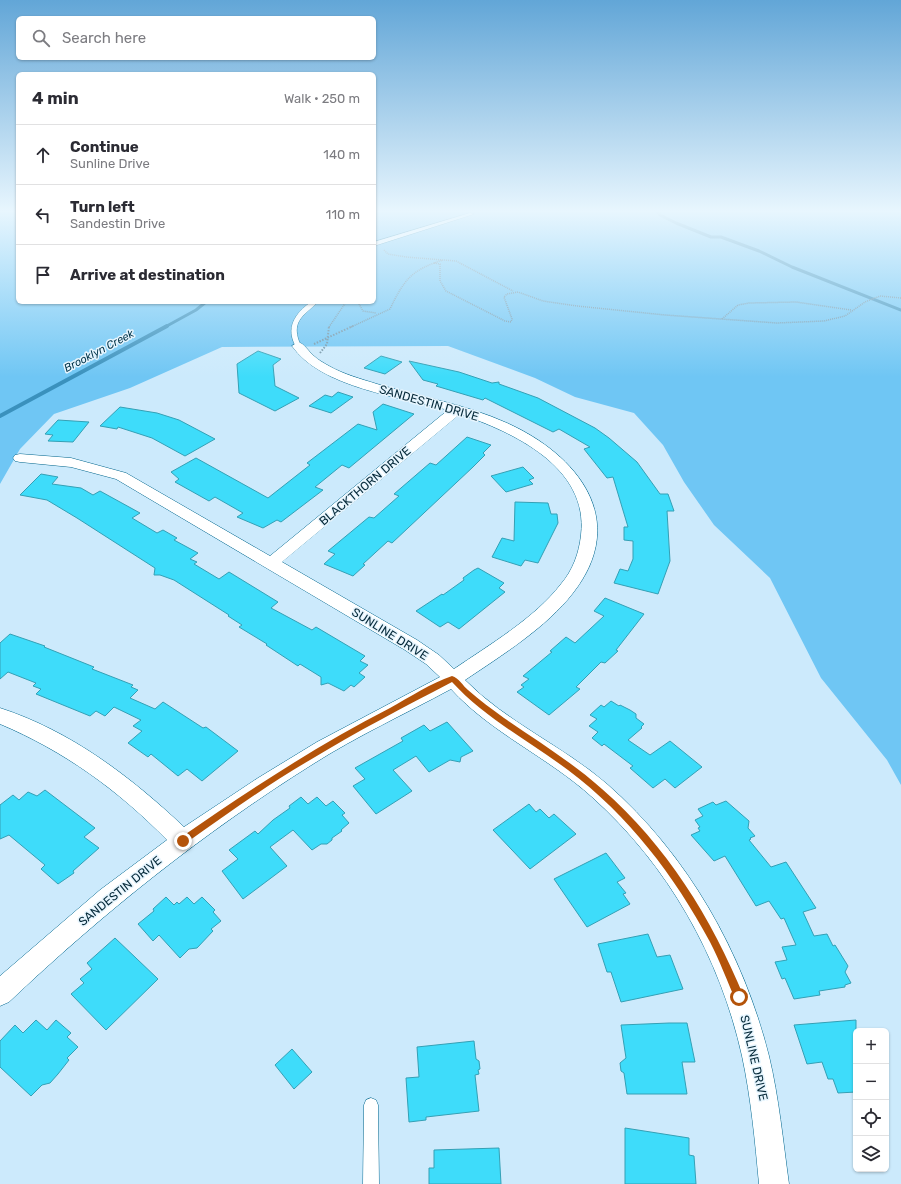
<!DOCTYPE html>
<meta charset="utf-8">
<style>
:root{--surface:#fff;--page:#f7f7f7;--text:#2b2b33;--muted:#7c7c81;--line:#e1e1e2}
body{margin:0;font-family:Rubik,sans-serif;background:var(--page);color:var(--text)}
.controls{position:absolute;right:12px;bottom:12px;display:grid;overflow:hidden;border-radius:6px;box-shadow:0 1px 3px #0004}
.controls button{width:36px;height:36px;display:grid;place-items:center;padding:0;border:0;border-bottom:1px solid var(--line);background:var(--surface);color:var(--text);font:20px sans-serif}
.stop{position:absolute;width:12px;height:12px;margin:-9px;border:3px solid #b45309;border-radius:50%;background:#fff}
.stop.end{background:#b45309;border-color:#fff;box-shadow:0 1px 4px #0008}
.list{margin:0;padding:0;list-style:none}
h2{display:flex;justify-content:space-between;align-items:center;height:52px;margin:0;padding:0 16px;font-size:17px}
h2 small{font-size:13px;font-weight:400;color:var(--muted)}
.list li{display:grid;grid-template-columns:26px 1fr auto;gap:12px;align-items:center;box-sizing:border-box;height:60px;padding:0 16px;border-top:1px solid var(--line)}
.list b{display:block;font-size:15px;white-space:nowrap}
.list p{margin:0;font-size:13px;white-space:nowrap;color:var(--muted)}
.list em{font-size:13px;font-style:normal;color:var(--muted)}
.icon{flex:none;width:22px;height:22px;fill:none;stroke:currentColor;stroke-width:2;stroke-linecap:round;stroke-linejoin:round}
.map{position:relative;flex:none;width:901px;height:1184px;overflow:hidden}
.search{position:absolute;background:var(--surface);box-shadow:0 1px 3px #0004;left:16px;top:16px;width:360px;height:44px;display:flex;align-items:center;gap:10px;box-sizing:border-box;padding:0 14px;border-radius:6px;color:var(--muted);font-size:15px}
.panel{position:absolute;background:var(--surface);box-shadow:0 1px 3px #0004;left:16px;top:72px;width:360px;height:232px;border-radius:6px}
.map>svg:first-child{display:block}
.green{fill:#6fc6f4}
.lines{fill:none;stroke-linecap:round;stroke-linejoin:round}
.stream-far1{stroke:#3a91bd;stroke-width:3}
.stream{stroke:#3a91bd;stroke-width:4}
.building{fill:#3edcfa;stroke:#34a0b5}
.service-casing{stroke:#01668d;stroke-width:1}
.minor-casing{stroke:#01668d;stroke-width:1}
.path-far1{stroke:#7495a6;stroke-width:1.5;stroke-dasharray:1 1;stroke-linecap:butt}
.path{stroke:#7495a6;stroke-width:2;stroke-dasharray:1.5 1.5;stroke-linecap:butt}
.service{fill:#fff;fill-rule:evenodd}
.minor{fill:#fff;fill-rule:evenodd}
.route{fill:#b45309}
.labels{text-anchor:middle;dominant-baseline:central;stroke-width:3;stroke-linejoin:round;paint-order:stroke}
.far-water-label{font-size:11px;font-style:italic;fill:#00344a;stroke:#e6f5fe}
.street-label{font-size:12px;fill:#052939;stroke:#e6f5fe}
</style>
<div class="map">
<svg width="901" height="1184" viewBox="0 0 901 1184">
<rect width="100%" height="100%" fill="#cceafc"/>
<path class="green" d="M0,211H18V302H374V211H901V785L887,760L821,678L770,578L714,525L684,482L663,445L634,413L575,397L535,378L448,346L222,347L130,388L54,414L20,449L0,484Z"/>
<g class="lines">
<path class="stream-far1" d="M657,211L660,215L676,223L711,237H721L759,251L792,267L901,310
M165,327L196,310L206,302"/>
<path class="stream" d="M0,416L167,326"/>
</g>
<path class="building" d="M258,351L281,359L273,365L275,386L299,398L275,411L239,393L237,364Z
M381,356L402,362L385,374L364,368Z
M409,361L459,372L492,383L499,382V384L538,398L595,428L609,438L637,462L660,494H668L674,511H667L670,561L658,594L614,583L620,569L628,571L633,559V541L624,540V527H628L613,477L607,478L584,449L590,447L559,429L553,432L485,398L483,400L436,386L438,384L423,380Z
M338,392L353,397L331,413L309,406L325,395L332,397Z
M383,404L414,414L349,468L342,465L315,487L323,490L281,522L277,520L263,528L237,517L243,513L215,497L209,501L175,482L179,479L171,472L196,458L268,498L310,465L307,463L358,424L377,430L373,412Z
M120,407L157,413L179,420L215,439L185,456L152,438L118,427L117,429L100,426Z
M58,420L89,422L73,442L48,441L53,435L45,434Z
M467,437L491,445L483,453L485,455L473,467L392,543L388,541L363,564L365,565L353,576L324,564L335,554L328,551L369,517L374,518L399,496L394,494L430,463L436,465Z
M523,467L534,478L529,480L533,484L506,492L491,476Z
M41,474L58,477L52,484L81,488L93,495L100,491L140,513L132,518L157,533L163,530L177,538L174,540L198,553L190,559L197,562L194,564L219,579L229,572L278,602L271,608L312,630L316,627L365,656L360,661L368,665L359,673L365,677L354,687L351,685L344,691L328,683L321,685V677L300,664L298,666L266,645L267,644L239,627L242,625L228,616L229,615L174,580L160,575H154L155,568L77,518L47,500L20,495Z
M515,502L548,503L551,514H557L558,523L538,563L525,560L521,566L492,557L502,538L514,541Z
M478,568L504,583L499,588L505,592L459,629L448,622L440,627L416,611L442,594L443,595L464,580L463,578L474,570Z
M605,598L644,614L616,650L618,651L605,663L601,662L576,687L580,689L549,715L517,692L524,687L521,685L529,679L523,676L552,652L550,651L566,637L575,643L604,616L594,611Z
M10,634L45,646L44,647L94,667L92,669L133,685L131,687L138,690L130,698L155,709L163,702L203,728L206,727L238,751L202,781L187,769L178,776L151,754L148,757L128,743L142,731L133,726L141,720L114,707L105,716L96,711L90,716L36,694L41,689L33,686L36,683L8,672L0,679V643Z
M611,701L619,706L620,705L630,710L636,714V718L644,724L641,727L642,728L628,740L650,755L670,741L702,767L675,788L665,779L653,788L630,768L633,766L604,744L602,746L592,738L598,732L589,726L597,719L590,715L601,705L604,707Z
M447,722L473,751L461,757L460,762L450,760L429,772L416,756L393,770L412,791L376,814L353,786L365,779L355,768L403,741L401,738L424,725L430,731Z
M45,790L95,828L84,837L99,848L73,871L74,873L58,884L41,869L45,865L9,835L0,839V805L13,795L19,800L28,792L37,796Z
M301,797L308,804L317,797L326,806L333,801L345,813L342,815L349,823L341,830L342,831L332,838V840L327,844H321L312,850L293,830L270,847L287,866L243,899L222,871L238,859L229,850L255,831L258,834L273,820L290,808L289,806Z
M726,801L749,821L748,828L755,836L750,838L751,839L749,840L771,867L786,862L816,908L803,912L814,936L827,934L833,946L835,945L848,966L845,972L851,983L845,985V987L819,991L820,995L794,999L785,978L782,979L775,962L787,960L782,947L796,945L784,918L781,919L769,901L756,906L725,856L714,861L691,835L700,831L698,828L700,827L695,820L703,816L698,809L713,802L716,805Z
M529,804L536,812L540,809L549,818L554,814L576,834L530,869L493,830Z
M606,853L625,878L617,882L626,893L623,894L630,904L587,927L554,879Z
M166,897L174,905L177,902L179,904L187,897L194,904L202,897L215,910L213,912L221,921L211,929L213,931L197,948L189,949L180,958L159,935L153,941L138,924L154,911L153,909Z
M648,934L657,957L670,955L683,989L621,1002L611,972H607L598,944Z
M115,938L158,979L106,1030L71,994L84,983L80,979L92,969L87,963Z
M36,1020L47,1030L56,1020L71,1033L67,1037L78,1047L67,1058L69,1060L58,1074L50,1083L42,1085L31,1096L0,1067V1041L15,1025L23,1033Z
M856,1020V1092L838,1093L833,1079H828L822,1062L807,1064L794,1025Z
M669,1023H687L695,1062H682L687,1094H627L624,1073L621,1071L620,1063L626,1058L621,1025Z
M474,1041L476,1059L479,1061L480,1069L478,1070L479,1074L475,1075L479,1111L426,1117V1120L409,1122L406,1078L419,1077L417,1047Z
M292,1049L312,1072L294,1089L275,1065Z
M625,1128L689,1138V1155L694,1156L696,1184H625Z
M499,1148L501,1184H429V1168H434V1150Z"/>
<g class="lines">
<defs>
<path id="service" d="M470,213L474,214L374,246V242Z
M311,302H318C302,317 290,322 301,346L296,347C285,328 295,313 311,302Z
M371,1098L376,1100L378,1105L379,1184H363L364,1105L366,1100Z"/>
<path id="minor" d="M298,342C305,344 308,351 314,356C318,360 324,363 329,366C343,374 361,379 377,384C420,397 465,404 507,423C578,455 630,520 573,593C547,627 501,656 465,680C506,722 563,746 607,784C688,855 743,953 769,1056C779,1098 783,1141 789,1184H759C755,1141 751,1098 742,1056C720,957 668,865 592,797C548,757 491,733 451,689C405,714 357,736 313,764C203,833 103,913 9,1002L0,1006V976L100,890L167,840C118,790 64,751 0,724V708C71,731 131,777 184,827L258,778L317,742L440,677L426,664L405,650L116,479L71,467L20,462L15,461L13,458L15,455L20,454L71,458L126,473L270,556L448,410C401,397 321,388 292,346ZM460,414C513,432 589,467 581,535C579,553 573,570 561,584C535,618 489,645 454,669L439,655L417,640L282,562Z"/>
</defs>
<use href="#service" class="service-casing"/>
<use href="#minor" class="minor-casing"/>
<path class="path-far1" d="M384,250L388,254L406,257L456,261L513,291
M434,263L440,264V281L446,291L505,321L511,322L512,319L504,297L507,294L518,292L543,301L577,306L665,315L777,323L824,321L845,316L865,302L880,296L901,298
M358,302L363,311L376,313
M722,319L738,305L749,303L796,302L851,310
M329,327L346,302
M351,327L390,309C404,280 411,270 443,260"/>
<path class="path" d="M314,344L353,326
M320,353L327,344L329,326"/>
<use href="#service" class="service"/>
<use href="#minor" class="minor"/>
</g>
<linearGradient id="sky" x2="0" y2="1"><stop stop-color="#62a6d7"/><stop offset="0.56" stop-color="#e8f6fe"/><stop offset="1" stop-color="#e8f6fe" stop-opacity="0"/></linearGradient>
<rect width="901" height="377" fill="url(#sky)"/>
<path class="route" d="M452,676C459,678 463,686 468,690C479,700 492,709 504,718C537,741 572,762 602,789C667,846 711,917 744,997L742,1001L739,1002L736,1001C727,981 720,961 710,942C674,875 629,816 568,770C529,741 485,718 452,682C404,707 356,732 310,760C267,785 227,814 186,843H180V838C248,791 316,746 390,708C410,697 431,683 452,676Z"/>
<g class="labels">
<g class="far-water-label">
<text transform="translate(99 351) rotate(-28)">Brooklyn Creek</text>
</g>
<g class="street-label">
<text transform="translate(429 403) rotate(16)">SANDESTIN DRIVE</text>
<text transform="translate(365 486) rotate(-40)">BLACKTHORN DRIVE</text>
<text transform="translate(390 634) rotate(32)">SUNLINE DRIVE</text>
<text transform="translate(120 891) rotate(-39)">SANDESTIN DRIVE</text>
<text transform="translate(754 1058) rotate(77)">SUNLINE DRIVE</text>
</g>
</g>
</svg>
<div class="controls">
<button>+</button>
<button>−</button>
<button><svg class="icon" aria-label="locate" viewBox="0 0 24 24"><circle cx="12" cy="12" r="6"/><path d="M12 2v4M12 18v4M2 12h4M18 12h4"/></svg></button>
<button><svg class="icon" aria-label="layers" viewBox="0 0 24 24"><path d="M12 4l9 5-9 5-9-5zM3 14l9 5 9-5"/></svg></button>
</div>
<div class="stop" style="left:739px;top:997px"></div>
<div class="stop end" style="left:183px;top:841px"></div>
<div class="search"><svg class="icon" aria-label="search" viewBox="0 0 24 24"><circle cx="10" cy="10" r="6"/><path d="M15 15l6 6"/></svg>Search here</div>
<section class="panel">
<h2>4 min<small>Walk · 250 m</small></h2>
<ul class="list">
<li><svg class="icon" aria-label="ahead" viewBox="0 0 24 24"><path d="M12 20V5M6 11l6-6 6 6"/></svg><div><b>Continue</b><p>Sunline Drive</p></div><em>140 m</em></li>
<li><svg class="icon" aria-label="left" viewBox="0 0 24 24"><path d="M17 20v-9H6M10 6l-5 5 5 5"/></svg><div><b>Turn left</b><p>Sandestin Drive</p></div><em>110 m</em></li>
<li><svg class="icon" aria-label="arrive" viewBox="0 0 24 24"><path d="M6 21V4h12l-3 4 3 4H6"/></svg><div><b>Arrive at destination</b></div></li>
</ul>
</section>
</div>
